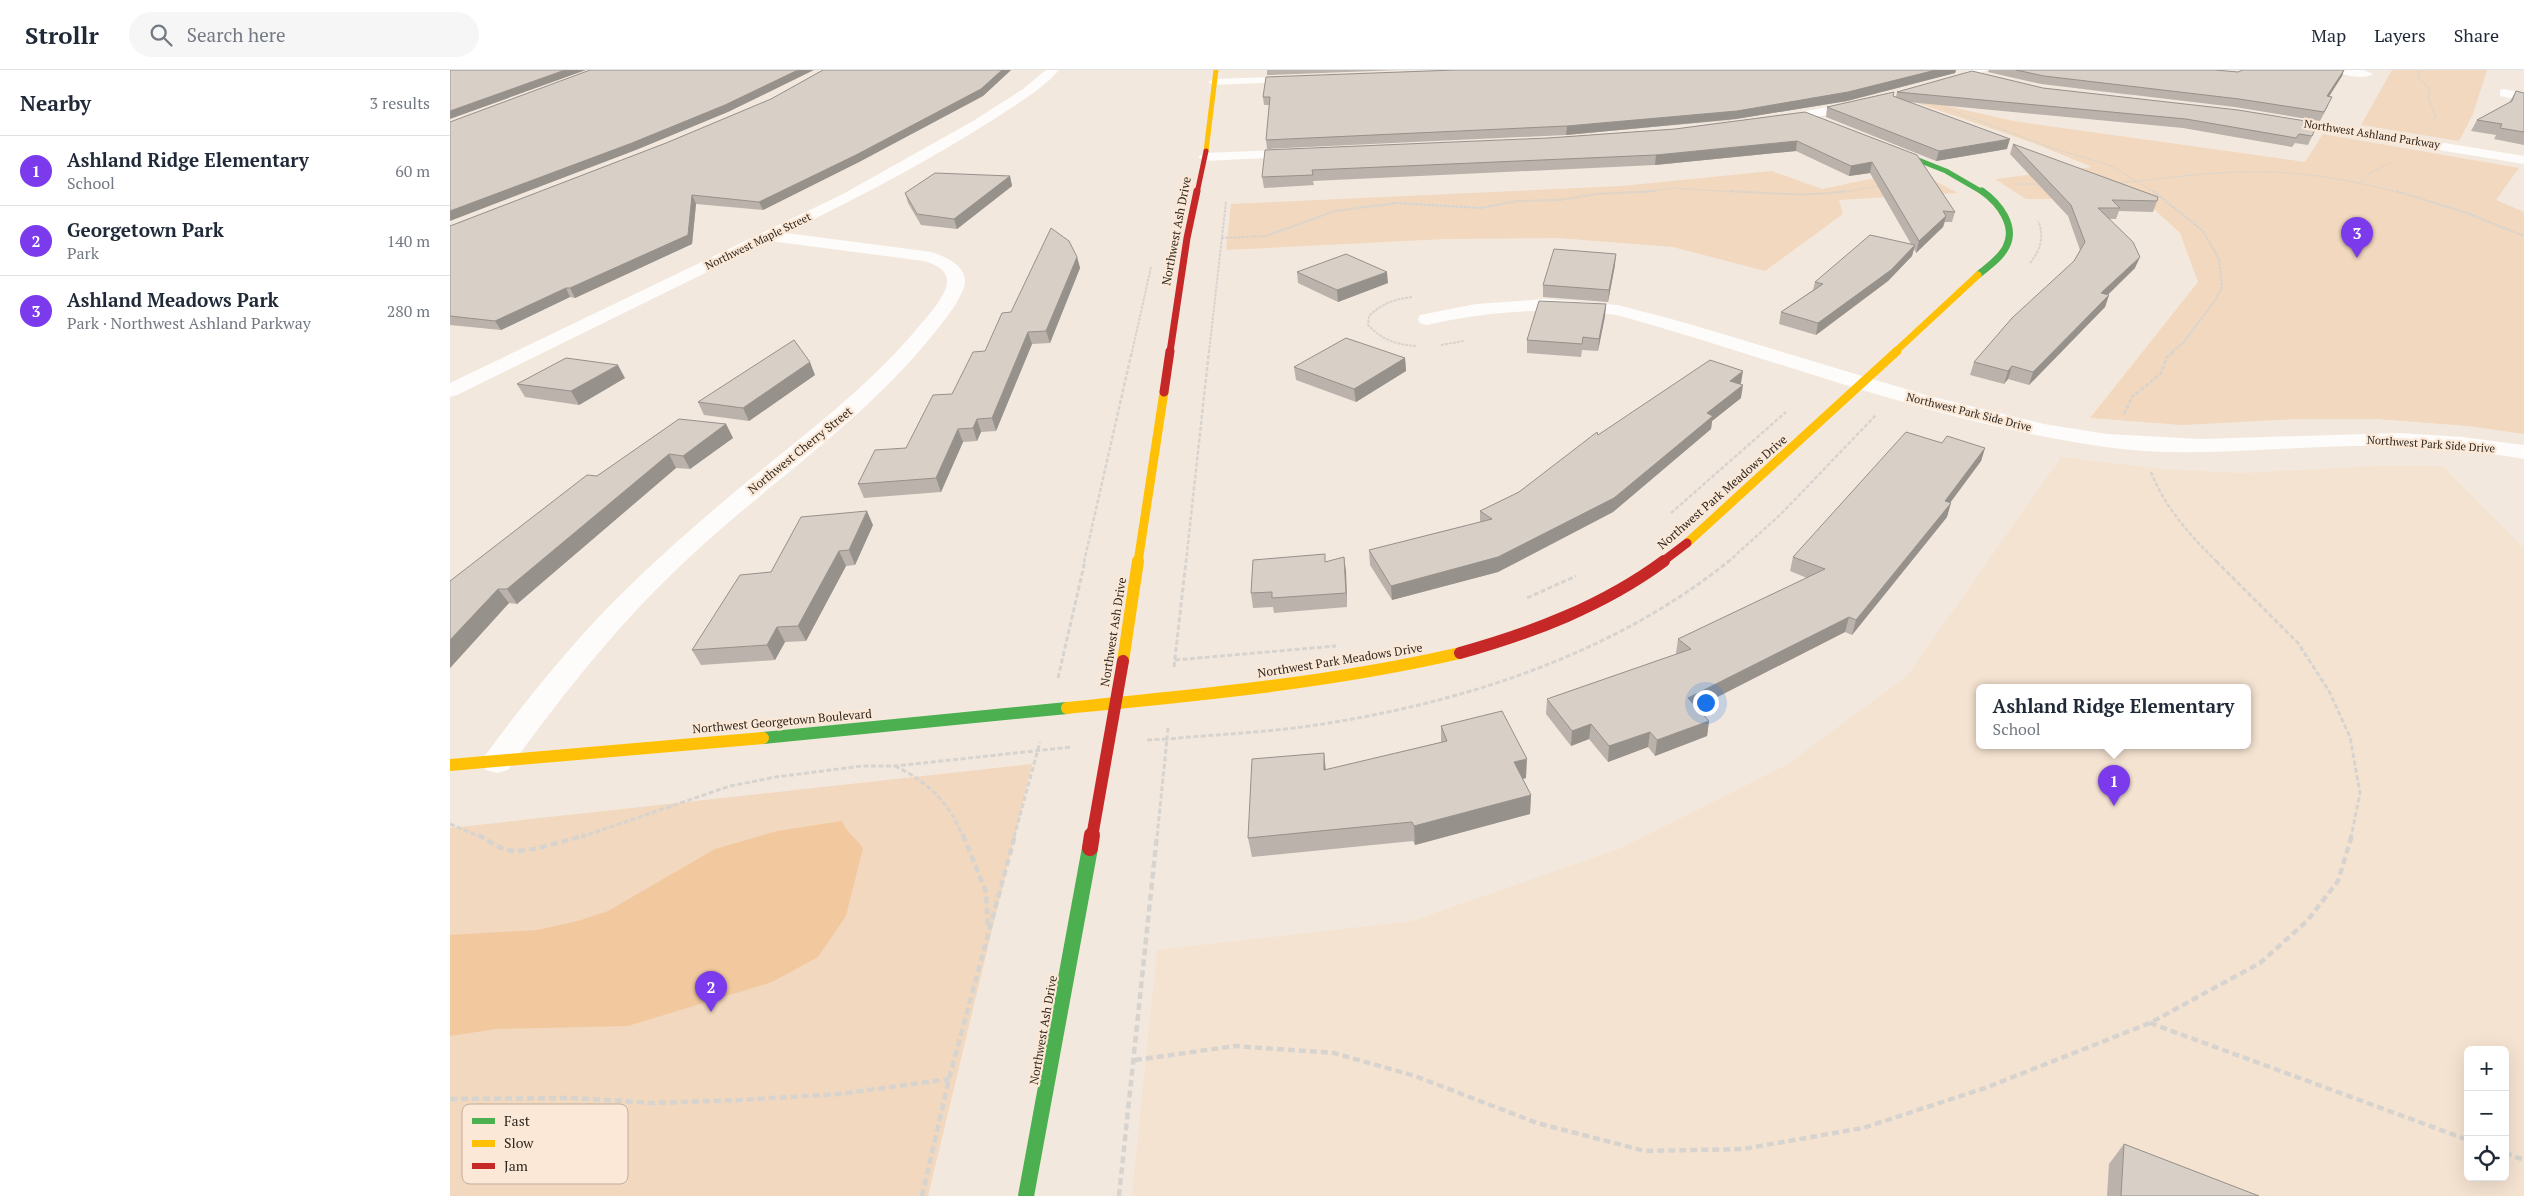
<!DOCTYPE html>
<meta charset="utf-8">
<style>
:root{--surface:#fff;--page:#f6f6f7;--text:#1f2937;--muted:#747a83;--line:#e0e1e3;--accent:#7c3aed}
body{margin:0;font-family:"PT Serif",serif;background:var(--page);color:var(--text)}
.controls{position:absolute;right:15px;bottom:15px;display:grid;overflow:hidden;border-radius:8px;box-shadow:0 5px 20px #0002}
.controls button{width:45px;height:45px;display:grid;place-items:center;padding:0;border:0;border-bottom:1px solid var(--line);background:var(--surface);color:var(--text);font:25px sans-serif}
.you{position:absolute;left:1255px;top:632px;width:18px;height:18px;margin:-12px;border:4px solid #fff;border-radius:50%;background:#1a73e8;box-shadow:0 0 0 8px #1a73e833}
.badge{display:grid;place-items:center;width:32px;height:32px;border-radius:50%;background:var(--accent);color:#fff;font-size:16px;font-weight:700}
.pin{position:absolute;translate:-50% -41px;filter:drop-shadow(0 1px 2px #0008)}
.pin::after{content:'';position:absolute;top:26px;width:18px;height:15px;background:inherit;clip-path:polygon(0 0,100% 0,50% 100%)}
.popup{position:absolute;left:1526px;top:614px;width:275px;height:65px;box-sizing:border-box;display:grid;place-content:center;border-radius:8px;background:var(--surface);filter:drop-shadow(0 1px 4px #0005);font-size:16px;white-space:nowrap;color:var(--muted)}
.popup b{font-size:19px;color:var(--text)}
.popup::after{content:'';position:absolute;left:50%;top:100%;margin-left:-10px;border:10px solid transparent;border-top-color:var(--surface)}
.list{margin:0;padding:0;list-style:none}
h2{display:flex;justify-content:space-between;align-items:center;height:65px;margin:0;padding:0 20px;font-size:21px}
h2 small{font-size:16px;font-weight:400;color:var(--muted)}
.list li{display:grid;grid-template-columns:32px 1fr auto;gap:15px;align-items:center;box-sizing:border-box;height:70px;padding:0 20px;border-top:1px solid var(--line)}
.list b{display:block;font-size:19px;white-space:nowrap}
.list p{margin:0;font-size:16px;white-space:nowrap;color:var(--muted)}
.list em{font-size:16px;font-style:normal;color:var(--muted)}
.icon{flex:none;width:28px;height:28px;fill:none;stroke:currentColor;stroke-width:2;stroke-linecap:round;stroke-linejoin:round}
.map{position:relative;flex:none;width:2074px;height:1126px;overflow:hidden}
header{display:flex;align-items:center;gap:30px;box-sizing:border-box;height:70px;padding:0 25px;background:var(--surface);border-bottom:1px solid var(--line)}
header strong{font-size:24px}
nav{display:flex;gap:28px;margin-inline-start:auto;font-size:18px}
.search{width:350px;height:45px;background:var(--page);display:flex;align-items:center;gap:12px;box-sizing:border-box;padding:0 18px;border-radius:28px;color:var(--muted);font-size:19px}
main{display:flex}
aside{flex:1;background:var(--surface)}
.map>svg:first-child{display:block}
.built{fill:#f5e3d1;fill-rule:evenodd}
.green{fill:#f1d8be}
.water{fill:#f2c99f}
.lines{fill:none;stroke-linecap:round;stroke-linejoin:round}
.path-far4{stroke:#d7d4d0;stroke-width:1;stroke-dasharray:2.5 1;stroke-linecap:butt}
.path-far3{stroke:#d7d4d0;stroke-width:2;stroke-dasharray:3 1;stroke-linecap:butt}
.path-far2{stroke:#d7d4d0;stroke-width:2.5;stroke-dasharray:4 2;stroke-linecap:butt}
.path-far1{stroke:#d7d4d0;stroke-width:3;stroke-dasharray:5 2.5;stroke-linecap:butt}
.path{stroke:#d7d4d0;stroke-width:4.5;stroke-dasharray:7 4;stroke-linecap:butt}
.street{fill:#fdfcfa;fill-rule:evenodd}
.fast-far3{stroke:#4caf50;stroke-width:5}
.fast-far2{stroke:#4caf50;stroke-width:7}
.fast-far1{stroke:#4caf50;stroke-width:12}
.fast{stroke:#4caf50;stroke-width:16}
.slow-far3{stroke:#ffc107;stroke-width:5}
.slow-far2{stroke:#ffc107;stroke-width:7}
.slow-far1{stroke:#ffc107;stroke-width:9}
.slow{stroke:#ffc107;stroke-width:12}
.jam-far4{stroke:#c62828;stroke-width:5}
.jam-far3{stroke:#c62828;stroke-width:7}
.jam-far2{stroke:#c62828;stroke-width:9}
.jam-far1{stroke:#c62828;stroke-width:12}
.jam{stroke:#c62828;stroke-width:16}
.wall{fill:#bab2ab}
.shaded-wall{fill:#97918b}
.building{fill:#d8cfc7;stroke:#97918b}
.labels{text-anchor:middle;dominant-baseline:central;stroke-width:4.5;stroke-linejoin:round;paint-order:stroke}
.far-street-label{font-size:11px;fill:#2e2720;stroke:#fbe8d6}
.street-label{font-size:12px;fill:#2e2720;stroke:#fbe8d6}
.key{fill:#fbe8d6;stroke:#beae9f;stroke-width:1}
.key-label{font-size:14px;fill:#2e2720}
</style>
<header>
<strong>Strollr</strong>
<div class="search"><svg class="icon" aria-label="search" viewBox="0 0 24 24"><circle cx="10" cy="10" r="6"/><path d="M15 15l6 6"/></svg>Search here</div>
<nav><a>Map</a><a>Layers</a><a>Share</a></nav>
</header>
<main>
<aside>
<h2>Nearby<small>3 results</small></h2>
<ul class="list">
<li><span class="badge">1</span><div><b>Ashland Ridge Elementary</b><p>School</p></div><em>60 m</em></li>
<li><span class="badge">2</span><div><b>Georgetown Park</b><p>Park</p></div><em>140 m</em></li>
<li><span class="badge">3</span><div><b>Ashland Meadows Park</b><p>Park · Northwest Ashland Parkway</p></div><em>280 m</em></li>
</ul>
</aside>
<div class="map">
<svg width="2074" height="1126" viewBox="0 0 2074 1126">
<rect width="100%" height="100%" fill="#f3e8de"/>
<path class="built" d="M1611,387L1712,399L1792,403L1927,396H1993L2074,479V1126H682L707,880L962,851L1171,778L1338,694L1457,606ZM1530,617H1798V675H1530ZM2018,980H2055V1107H2018Z"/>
<path class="green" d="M1942,0H2037L2023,44L2009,71L1911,55Z
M1471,30L1563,51L1855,92L1873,64L2069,98L2046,130L2074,142V364L2018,356L1927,349H1846L1732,355L1640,348L1748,212L1730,163L1692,128L1576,129L1545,109L1642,97L1586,74L1468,33Z
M1464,100L1508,123L1389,130L1393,144L1315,201L1223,177L1108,168L994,169L776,180L781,134L1172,116L1322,101L1372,119Z
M582,694L478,1126H0V758Z"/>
<path class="water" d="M392,751C396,762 407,769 413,778L396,846L368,887L322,912L178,956L46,959L0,966V865L87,860L128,851L158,841L265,779L327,761Z"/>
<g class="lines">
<path class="path-far4" d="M1969,0L1968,6L1980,20L1978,27L1986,47L1981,49
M1628,18L1681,25
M1435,21L1465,13
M1495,38L1599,77L1662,96L1705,123
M1131,63L1281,50
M1667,113C1719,108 1771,100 1823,102C1867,104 1909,112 1951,123
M1909,113L1922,102L1940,93
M1565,114H1591
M1188,123L1223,118L1303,123
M1387,123L1431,116"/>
<path class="path-far3" d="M1281,121C1319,123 1357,127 1395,121
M1703,121L1753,161L1769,189L1772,217L1766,229L1733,273L1722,282
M1946,121L2017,143L2074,166
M771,168L816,166L885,141L947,133L1030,138L1067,131L1109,130L1147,124L1206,121
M1580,193C1590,181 1595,166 1588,151
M962,227C945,229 931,234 919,246L918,255C932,270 947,275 967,276
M991,275L1014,271
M682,282L701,197
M759,282L776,132"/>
<path class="path-far2" d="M1674,344L1682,327L1711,303L1717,287L1724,281
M1701,402C1715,438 1740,465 1767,492
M1221,443L1336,342
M634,492L682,281
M736,492L759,281
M1278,492L1331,444L1426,345"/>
<path class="path-far1" d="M1766,491L1848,573L1879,621L1900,667L1910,723L1901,767
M1077,528L1126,506
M725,590L886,576
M724,597L736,491
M608,608L635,491
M718,658L717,669C771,664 826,662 879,653C1021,630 1166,582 1279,491
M697,670L717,669L707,767
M445,696C478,712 499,732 513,767
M0,754L31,767
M131,767L280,716L326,707L412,696H445L621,677
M564,767L590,672"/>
<path class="path" d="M28,765C39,770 50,780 63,781C81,782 117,770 135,765
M513,765L536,822L538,860
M1700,953L2018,1070
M685,990L785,976L884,983L965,1006L1087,1053L1195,1081L1293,1079L1413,1058L1535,1018L1700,953L1810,893L1857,851L1888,811L1902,765
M0,1029L125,1028L202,1033L290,1030L389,1024L499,1009
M2055,1083L2074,1090
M472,1126L499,1009L565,765
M669,1126L707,765"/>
<path class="street" d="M596,0H609C594,18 571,31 552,44C483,89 409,127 336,163L482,182C498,188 522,198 513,220C506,237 492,253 481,267C414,350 322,411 244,483C171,550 116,620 58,700L47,703L36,700L31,692L36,684C84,620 133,559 192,504C231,467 272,432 314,398C369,353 425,310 470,255C479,245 491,231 496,218C501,201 487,195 474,191L320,171L7,325L0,327V313L393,124L523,51L573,19Z
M1521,0H1538L1495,16H1487L1485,14Z
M1885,0H1913L1923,4C1916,10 1892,6 1885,0Z
M853,6L857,7V11L764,15L758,12L764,9Z
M2054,19L2074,23V31L2050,26V20Z
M1413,30L1417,31L1419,34L1417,37L1325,55L1319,51L1325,47Z
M1830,46L2074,86V94L1826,53L1824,50Z
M851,79L858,83L856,86L755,91L748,87L755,83Z
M1095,229L1168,235L1236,253L1479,326L1594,354L1657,364L1751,369L1949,363L2012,367L2074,375V389C2019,380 1963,374 1907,376C1824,377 1740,389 1656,377C1488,354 1330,290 1167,245C1102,237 1041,240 977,255L970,253L968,249L970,245L1026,234Z"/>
<path class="fast-far3" d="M1438,78L1496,101L1534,123"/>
<path class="fast-far2" d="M1528,205C1537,197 1550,189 1556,177C1567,156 1549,133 1532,121"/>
<path class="fast-far1" d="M313,668L617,638"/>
<path class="fast" d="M576,1126L640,778"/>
<path class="slow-far3" d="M756,81L766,0"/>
<path class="slow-far2" d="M1445,282L1528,205"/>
<path class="slow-far1" d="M1237,473L1447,281
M688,492L714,322"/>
<path class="slow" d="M673,591L688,491
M617,638C749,625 880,613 1010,583
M0,695L313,668"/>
<path class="jam-far4" d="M747,123L756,81"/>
<path class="jam-far3" d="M720,282L737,168L747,121"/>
<path class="jam-far2" d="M714,322L720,281
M1212,492L1237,473"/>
<path class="jam-far1" d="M1010,583C1082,563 1153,536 1214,491
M642,767L673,591"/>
<path class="jam" d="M640,778L642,765"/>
</g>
<path class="wall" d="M373,0H561L533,26L409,92L313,140L246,134L242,174L125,228L120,227L51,260L0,255V156L216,73L321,29Z
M817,0H948L817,5Z
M1005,0H1506L1505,3L1397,31L1286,49L1116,65L817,79L816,70L819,35H814L813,27Z
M1539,0H1765L1788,2L1894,0L1892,6L1879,27L1878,36L1870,51L1785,37L1591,14L1538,2Z
M1593,18L1864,62L1858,75L1845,73L1842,77L1733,58L1458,32L1557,79L1486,91L1376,47L1377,37L1443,26L1446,27L1447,22Z
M2066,21L2074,23V75L2044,69L2046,65L2021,61L2027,50L2059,33Z
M1355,42L1505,142L1502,152H1495L1493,157L1466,183L1464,179L1462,186L1438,211L1366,265L1329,254L1331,242L1363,220L1365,212L1461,174L1420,103L1399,106L1346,81L1205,95L863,111L864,115L814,118L812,107L1098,68L1225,59Z
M1563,74L1707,131L1703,142L1669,141L1666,149H1660L1685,198L1658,225H1659L1655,237L1579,315L1558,309L1554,314L1520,305L1524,292L1624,191L1630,180L1618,146L1560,84Z
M560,106L562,116L507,159L471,155L458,133L455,123Z
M627,187L630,198L600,273L582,274L546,361L531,362L527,371L513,372L491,422L414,428L408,414L456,378L502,324L535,281Z
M1165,195L1158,232L1093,227V215Z
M847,202L938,213L888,232L848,213Z
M1156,234L1155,246L1148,281L1132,280L1131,287L1077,283V270Z
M955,288L956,301L906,332L846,310L844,297Z
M365,305L299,351L254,345L248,332Z
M175,308L129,335L75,327L67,314Z
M1291,313V328L1262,351L1261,359L1163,442L1048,502L942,530L920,495L919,480L1030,452V441L1069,422L1148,365Z
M276,354L283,368L240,399L226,398L67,534L59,533L0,598V511L147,406Z
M1492,373L1535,378L1531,391L1500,433L1497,447L1402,565L1395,562L1247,637L1259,651L1257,666L1205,686L1198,677L1158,692L1139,669L1121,676L1096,644L1097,629L1227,584L1226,583L1228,569L1357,508L1340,501L1343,487Z
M423,455L405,495L396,496L356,571L335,572L325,590L251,595L242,580L321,502Z
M875,484V492L896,501L897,537L824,543L823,537L803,538L801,523Z
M991,656L1076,708L1073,709L1081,725L1080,744L965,775L963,771L802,787L798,768L876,700L991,672Z
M1674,1074L1809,1126H1657L1659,1094Z"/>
<path class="shaded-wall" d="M115,0H136L0,49V41Z
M348,0H364L278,42L186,80L0,151V141Z
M552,0H561L533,26L409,92L313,140L309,132Z
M1486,0H1506L1505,3L1397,31L1286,49L1116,65L1117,56Z
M1894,0L1892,6L1873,35L1877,26Z
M1560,69L1557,79L1486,91L1489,81Z
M1347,71L1346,81L1205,95L1206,85Z
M1422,92L1420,103L1399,106L1401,96Z
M560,106L562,116L507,159L504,149Z
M242,125L246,134L242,174L125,228L120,218Z
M1496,146L1493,157L1466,183L1469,171Z
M1465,175L1462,186L1438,211L1366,265L1368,253Z
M1166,184L1165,195L1158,232L1159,220Z
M627,187L630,198L600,273L596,261Z
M1690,187L1685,198L1647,235L1651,223Z
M937,202L938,213L888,232L887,220Z
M116,218L120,227L51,260L45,251Z
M1659,225L1655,237L1579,315L1583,302Z
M1156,234L1155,246L1148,281L1149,269Z
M578,262L582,274L546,361L542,348Z
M955,288L956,301L906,332L904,319Z
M360,292L365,305L299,351L293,338Z
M168,295L175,308L129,335L121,321Z
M1562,296L1558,309L1554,314L1558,301Z
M1293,301L1291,313L1278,324L1280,311Z
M1293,315L1291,328L1262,351L1261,359L1163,442L1048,502L942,530L941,516L1257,343Z
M527,349L531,362L527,371L523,358Z
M276,354L283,368L240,399L233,386Z
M508,359L513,372L491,422L486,408Z
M1535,378L1531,391L1491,445L1495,431Z
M219,384L226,398L67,534L57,519Z
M1501,433L1497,447L1402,565L1406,550Z
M417,441L423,455L405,495L399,480Z
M389,481L396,496L356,571L348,556Z
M894,487L896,501L897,537L896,523Z
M48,519L59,533L0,598V570Z
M1399,547L1395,562L1236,643L1238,628Z
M327,557L335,572L325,590L317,575Z
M1259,651L1257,666L1205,686L1207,670Z
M1141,654L1139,669L1121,676L1122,661Z
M1200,662L1198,677L1158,692L1159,676Z
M874,683L876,702L874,700Z
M1077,689L1076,708L1064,711V692Z
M1081,725L1080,744L965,775L964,756Z"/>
<path class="building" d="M0,0H115L0,41Z
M140,0H348L275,35L182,73L0,141V52Z
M373,0H552L531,19L406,85L309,132L242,125L238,165L120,218H116L45,251L0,246V156L216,73L321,29Z
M1005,0H1486L1398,22L1287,41L1117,56L816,70L820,27H813L816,7Z
M1566,0H1765L1788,2L1793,0H1894L1877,26L1882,27L1874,42L1789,29L1594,6Z
M1522,1L1593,18L1788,40L1868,53L1862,66L1849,64L1846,68L1736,49L1447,22Z
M2066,21L2074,23V62L2050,58L2052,54L2027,50L2062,31Z
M1444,22L1443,26L1560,69L1489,81L1377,37Z
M1355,42L1467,85L1505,142L1493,141L1496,146L1469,171L1422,92L1401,96L1347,71L1206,85L862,100L863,105L812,107L815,80L1098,68L1225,59Z
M1563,74L1708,127L1707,131L1662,130L1670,138H1648L1683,172L1690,187L1651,223L1659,225L1583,302L1562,296L1558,301L1524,292L1562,248L1624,191L1635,172L1621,135Z
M485,103L560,106L504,149L467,144L455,123Z
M601,158L619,171L627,187L596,261L578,262L542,348L527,349L523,358L508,359L486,408L408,414L425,380L456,378L483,325L502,324L523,282L535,281L552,243L561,242Z
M1420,165L1465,175L1441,200L1368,253L1331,242L1373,214L1365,212Z
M1104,179L1166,184L1159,220L1093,215Z
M896,184L937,202L887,220L847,202Z
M1089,231L1156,234L1149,269L1133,267L1132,274L1077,270Z
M896,268L955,288L904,319L844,297Z
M344,270L360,292L293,338L248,332Z
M116,288L168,295L121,321L67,314Z
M1260,290L1293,301L1280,311L1293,315L1257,343L1263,346L1164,428L1048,487L941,516L919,480L1042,449L1030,441L1069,422L1147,362L1148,365Z
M229,349L276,354L233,386L219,384L57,519H48L0,570V511L137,405L147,406Z
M1456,362L1492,373L1497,366L1535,378L1495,431L1501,433L1406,550L1399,547L1238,628L1259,651L1207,670L1200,662L1159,676L1141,654L1122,661L1097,629L1241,579L1228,569L1375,499L1343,487Z
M417,441L399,480L389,481L348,556L327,557L317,575L242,580L290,505L321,502L351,447Z
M875,484V492L894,487L896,523L822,528V522L801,523L803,490Z
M1052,641L1077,689L1064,692L1081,725L964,756L962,752L798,768L802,689L874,683V700L997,671L991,656Z
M1674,1074L1809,1126H1671Z"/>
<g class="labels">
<g class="far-street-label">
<text transform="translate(1922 64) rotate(9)">Northwest Ashland Parkway</text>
<text transform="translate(308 171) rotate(-26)">Northwest Maple Street</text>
<text transform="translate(1519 342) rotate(14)">Northwest Park Side Drive</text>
<text transform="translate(1981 374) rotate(4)">Northwest Park Side Drive</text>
</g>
<g class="street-label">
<text transform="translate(726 161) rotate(-79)">Northwest Ash Drive</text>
<text transform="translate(350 380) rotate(-39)">Northwest Cherry Street</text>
<text transform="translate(1272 422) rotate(-41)">Northwest Park Meadows Drive</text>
<text transform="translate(663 562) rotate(-81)">Northwest Ash Drive</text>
<text transform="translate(890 590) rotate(-9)">Northwest Park Meadows Drive</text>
<text transform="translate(332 651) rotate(-5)">Northwest Georgetown Boulevard</text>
<text transform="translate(593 960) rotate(-80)">Northwest Ash Drive</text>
</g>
</g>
<rect x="12" y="1034" width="166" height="80" rx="8" class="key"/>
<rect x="22" y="1048" width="23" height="6" fill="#4caf50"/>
<rect x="22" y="1070" width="23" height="7" fill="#ffc107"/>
<rect x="22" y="1093" width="23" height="6" fill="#c62828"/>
<g class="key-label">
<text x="54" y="1056">Fast</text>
<text x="54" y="1078">Slow</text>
<text x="54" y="1101">Jam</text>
</g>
</svg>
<div class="controls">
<button>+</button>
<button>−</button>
<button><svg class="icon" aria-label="locate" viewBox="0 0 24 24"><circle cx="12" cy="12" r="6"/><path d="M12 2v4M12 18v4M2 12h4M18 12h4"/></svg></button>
</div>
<div class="you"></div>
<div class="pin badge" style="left:1664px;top:736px">1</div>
<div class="popup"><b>Ashland Ridge Elementary</b>School</div>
<div class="pin badge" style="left:261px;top:942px">2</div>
<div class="pin badge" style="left:1907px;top:188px">3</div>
</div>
</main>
